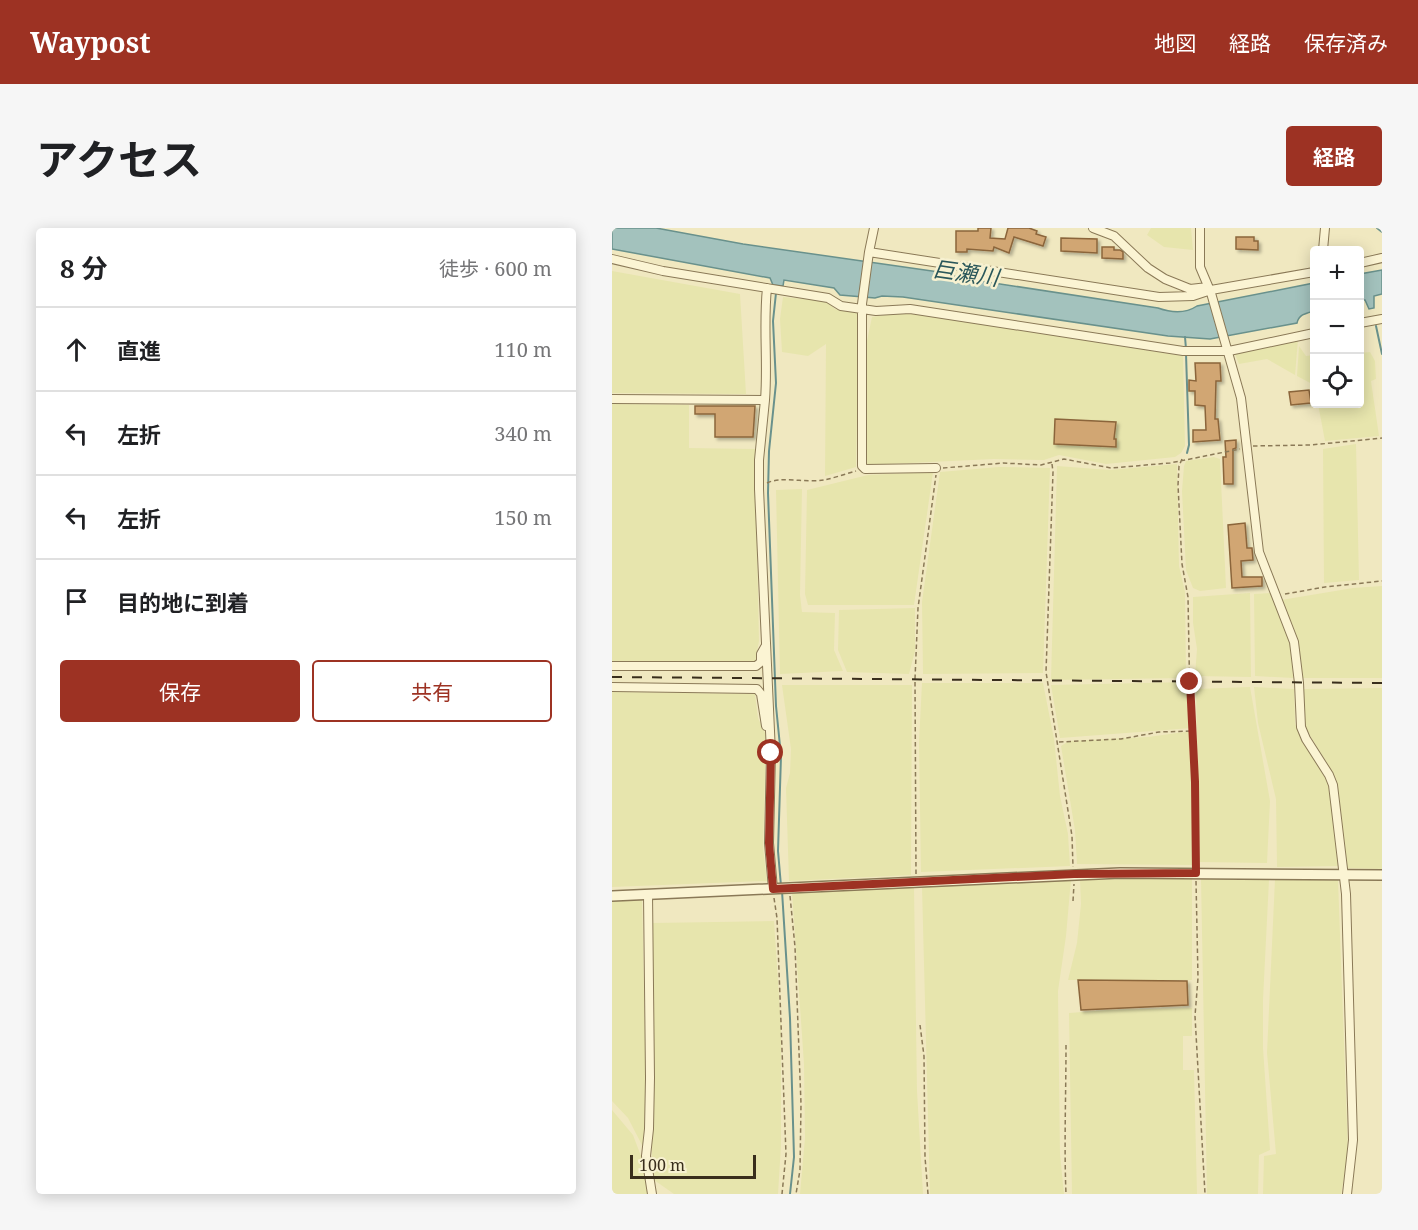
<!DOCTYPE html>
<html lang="ja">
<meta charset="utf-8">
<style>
:root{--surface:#fff;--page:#f6f6f6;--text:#202124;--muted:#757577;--line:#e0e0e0;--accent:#9d3223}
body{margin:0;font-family:"Noto Serif","Noto Sans JP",serif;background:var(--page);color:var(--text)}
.controls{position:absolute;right:18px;top:18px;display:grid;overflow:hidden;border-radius:6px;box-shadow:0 3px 15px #0003}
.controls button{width:54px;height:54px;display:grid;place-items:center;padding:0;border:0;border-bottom:2px solid var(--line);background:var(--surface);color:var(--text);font:30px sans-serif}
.scale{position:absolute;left:18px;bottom:15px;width:126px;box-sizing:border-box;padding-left:6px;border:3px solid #392e1c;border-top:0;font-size:16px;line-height:21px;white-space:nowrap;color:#392e1c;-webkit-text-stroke:4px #f7f1d0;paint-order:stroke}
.stop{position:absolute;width:18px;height:18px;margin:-14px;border:4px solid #9d3223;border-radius:50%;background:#fff}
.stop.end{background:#9d3223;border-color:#fff;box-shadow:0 2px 6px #0008}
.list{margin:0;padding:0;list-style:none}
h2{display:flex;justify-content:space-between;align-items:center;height:78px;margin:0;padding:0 24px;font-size:26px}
h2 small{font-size:20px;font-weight:400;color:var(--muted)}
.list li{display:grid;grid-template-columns:39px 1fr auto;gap:18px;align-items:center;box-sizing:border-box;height:84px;padding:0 24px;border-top:2px solid var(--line)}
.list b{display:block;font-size:22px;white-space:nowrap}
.list em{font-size:20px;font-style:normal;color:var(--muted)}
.actions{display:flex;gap:12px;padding:18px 24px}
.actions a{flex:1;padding:14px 0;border:2px solid var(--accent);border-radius:6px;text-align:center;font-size:21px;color:var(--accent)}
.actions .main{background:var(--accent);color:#fff}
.icon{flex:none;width:33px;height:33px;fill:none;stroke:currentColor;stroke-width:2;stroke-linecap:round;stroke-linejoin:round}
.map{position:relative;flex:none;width:770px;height:966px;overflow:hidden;border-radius:6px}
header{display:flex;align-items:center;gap:36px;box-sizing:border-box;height:84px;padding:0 30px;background:var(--accent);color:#fff}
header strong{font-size:28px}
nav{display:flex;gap:33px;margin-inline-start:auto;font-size:21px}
.intro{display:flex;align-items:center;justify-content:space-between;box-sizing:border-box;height:144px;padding:0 36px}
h1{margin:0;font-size:42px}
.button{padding:15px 27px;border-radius:6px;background:var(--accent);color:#fff;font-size:21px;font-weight:700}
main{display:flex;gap:36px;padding:0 36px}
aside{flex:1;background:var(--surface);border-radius:6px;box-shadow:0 3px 15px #0003}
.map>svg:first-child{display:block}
.farmland{fill:#e7e5ad}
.water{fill:#a3c2bd;stroke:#69918c;stroke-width:1.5}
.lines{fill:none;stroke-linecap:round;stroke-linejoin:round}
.stream{stroke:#69918c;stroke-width:2}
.building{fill:#d1a673;stroke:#8b653b;stroke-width:1.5;filter:url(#shadow)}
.minor-casing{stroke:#8a7957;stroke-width:10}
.tertiary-casing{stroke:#8a7957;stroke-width:12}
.path{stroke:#8a7957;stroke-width:1.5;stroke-dasharray:4.5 3;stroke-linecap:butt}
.minor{stroke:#fbf4d3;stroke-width:8}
.tertiary{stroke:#fbf4d3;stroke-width:9}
.rail{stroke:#392e1c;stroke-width:2;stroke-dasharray:10 10;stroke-linecap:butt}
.route{stroke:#9d3223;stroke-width:8}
.labels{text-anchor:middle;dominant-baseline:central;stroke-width:5;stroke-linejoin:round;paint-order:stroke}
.water-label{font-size:22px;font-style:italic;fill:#2a575a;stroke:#f7f1d0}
</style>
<header>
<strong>Waypost</strong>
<nav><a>地図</a><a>経路</a><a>保存済み</a></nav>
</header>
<div class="intro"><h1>アクセス</h1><a class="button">経路</a></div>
<main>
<aside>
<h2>8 分<small>徒歩 · 600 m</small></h2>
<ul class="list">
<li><svg class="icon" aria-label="ahead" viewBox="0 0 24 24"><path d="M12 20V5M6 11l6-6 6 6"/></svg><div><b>直進</b></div><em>110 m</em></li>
<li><svg class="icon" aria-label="left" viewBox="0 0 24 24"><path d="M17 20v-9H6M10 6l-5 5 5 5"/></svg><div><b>左折</b></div><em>340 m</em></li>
<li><svg class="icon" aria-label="left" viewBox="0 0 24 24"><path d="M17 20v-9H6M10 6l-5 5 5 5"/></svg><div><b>左折</b></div><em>150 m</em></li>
<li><svg class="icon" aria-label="arrive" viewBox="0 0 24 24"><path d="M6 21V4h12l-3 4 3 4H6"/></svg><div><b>目的地に到着</b></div></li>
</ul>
<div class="actions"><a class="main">保存</a><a>共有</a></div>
</aside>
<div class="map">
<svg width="770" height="966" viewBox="0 0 770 966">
<defs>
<filter id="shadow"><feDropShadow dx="2.5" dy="2.5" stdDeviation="1.5" flood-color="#0004"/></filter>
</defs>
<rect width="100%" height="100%" fill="#f0e8c0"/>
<path class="farmland" d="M539,0H579L581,22L552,19L535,7Z
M0,43L128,66L134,166L0,165Z
M171,69L214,73L223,81L247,85L244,239L213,248L214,116L196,128L170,124L168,91Z
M295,84L571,128L573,218L569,225L563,229L494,236L447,227L432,232L382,231L254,237L255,113L260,89Z
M686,111L683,147L655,131L627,136L622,124Z
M687,118L694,128L702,127V157L685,148Z
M758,124L763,133L764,151L759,153L767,208L713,213L706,176H748V125Z
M0,176L77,177V220L143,221L147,413L143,435L0,434Z
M744,216L747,352L712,355L711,221Z
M602,229L608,231L614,360L588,363L581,360L574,342L570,263L572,238L574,233Z
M565,236L567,338L573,364L574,450L439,452L445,238L498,242Z
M387,239L438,240L431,445L311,446L310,374L328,244Z
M321,244L302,377H196L193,366L195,262L256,247Z
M190,261L188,367L190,384L223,385L222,422L231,443L168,446L164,262Z
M770,358V450H691L682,400L669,372L741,360Z
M638,365L639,449L583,448L585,421L581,395V369Z
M659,365L680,414L681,450L643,448L642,366Z
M303,380V423L297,446L235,444L226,422L227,382Z
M578,454L580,500L448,510L439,457Z
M310,455H431L442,511L448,568L456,606L458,638L309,644L307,514Z
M170,457H300L299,647L177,653L174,560L178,545L179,521Z
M638,459L658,573L655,635L588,634L584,461Z
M642,459L682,461L683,496L697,523L717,556L726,638L665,639L664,571L646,495Z
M770,460V641L734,640L717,538L692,498L691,461Z
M0,464L143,466L146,490L154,507L151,620L155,653L0,659Z
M580,503L584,577L581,637L465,636L463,602L449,518L457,513L536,509Z
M580,650V752H456L465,715L469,676L468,652Z
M459,651L454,708L446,763L448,926L452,966H318L310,659Z
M589,651L657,652L651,772V820L658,922L647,927L646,966H595Z
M663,651L726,652L736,925L729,966H651L652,928L664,926L655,825Z
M302,659L305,863L311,966H188L193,910L192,836L180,664Z
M30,672L34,864L31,919L16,890L0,873V673Z
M162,693L169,799V918L166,966H62L42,952L40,928L39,695Z
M580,780V808H571V842H582L585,966H460L457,785L496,782Z
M0,882L21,907L32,936L36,966H0Z"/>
<path class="water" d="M0,0H44L131,16L327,44L349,50L546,80C560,85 573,86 585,78L702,55V83C695,85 687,86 685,95L598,111L556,108L291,69L270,68L263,70L228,67L222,60L172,52L171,58L161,57L158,50L0,21Z
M770,42V66L762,68V80L757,81L753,72H748V46Z"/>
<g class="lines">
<path class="stream" d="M765,0L770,4
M164,65L161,93L164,155L157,223L156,265L164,478L169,528L166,623L169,658
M764,98L770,126
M573,109L574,121
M574,126L577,217L575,225
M170,663L178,790L182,929L178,966"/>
</g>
<path class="building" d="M366,0H379L378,10L393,11L396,0H417L425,3L424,6L434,9L431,18L402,9L397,25L382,19L381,23L355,21V24H344V3H366Z
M624,9H642V13H646V22L624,21Z
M449,10L485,11V25L449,23Z
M490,19H502V22H508L511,24V31L490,30Z
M583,135H608L609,153H604L603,191H606L608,212L581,214V202H594L593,178L583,177V163H577V152L584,153Z
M697,162L699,175L679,177L677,164Z
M83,178H143L141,209H103V186H83Z
M443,191L504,194L502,211H504V219L442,216Z
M624,212V220L621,221V256H612L611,229H614L613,213Z
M633,295L635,320H640L641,332L629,333L630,349H650V358L620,360L616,297Z
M466,752L575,753L576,777L469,782Z"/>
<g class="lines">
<defs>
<path id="minor" d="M481,0L502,8L536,40L553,51L578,61L596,59
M588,0V39L599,65L629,170L647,324L682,414L687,455L689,499L694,511L717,547L721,557L734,666L741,912L735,966
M711,22L713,0
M257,24L262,0
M0,31L51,43L216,70L229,78L264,83L298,81L571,123H617L702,105
M748,35L770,30
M748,95L770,91
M0,171L153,172L147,232V261L159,525L157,615L161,661
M153,172C156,134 151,98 155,60
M324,240L253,241L250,238V76L257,24L547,69L581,68L599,62L702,44
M0,438H144L149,434V426L153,419
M0,459L145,461L149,466L154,498
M36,666L38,850L37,901L34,928L40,966"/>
<path id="tertiary" d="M0,668L508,645L770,647"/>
</defs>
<use href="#minor" class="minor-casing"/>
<use href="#tertiary" class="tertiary-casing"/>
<path class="path" d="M641,218L699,217L770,210
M570,231L567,238L566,257L570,336L576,369L578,479L583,554L584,636
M440,236L441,244L434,444L460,608L461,639
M331,240L391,235L429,237L452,231L499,240L558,235L628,221
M155,255C168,248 195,255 212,252C222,250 233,246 244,243
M673,366L713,359L770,353
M447,514L509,511L547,504L579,503
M304,646L303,451L306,380L324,247
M584,653L586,750L583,788L593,966
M178,668L183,719L189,876L188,942L184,966
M162,670L165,690L174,926L170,966
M461,673L462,656
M308,797L312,828L313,929L316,966
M454,817C454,867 452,917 454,966"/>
<use href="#minor" class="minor"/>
<use href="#tertiary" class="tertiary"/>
<path class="rail" d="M0,449L770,455"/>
</g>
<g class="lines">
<path class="route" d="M159,525L157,615L161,661L462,646L584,645L583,554L578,454"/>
</g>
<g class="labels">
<g class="water-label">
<text transform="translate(354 44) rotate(8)">巨瀬川</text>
</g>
</g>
</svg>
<div class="controls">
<button>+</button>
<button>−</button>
<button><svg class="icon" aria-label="locate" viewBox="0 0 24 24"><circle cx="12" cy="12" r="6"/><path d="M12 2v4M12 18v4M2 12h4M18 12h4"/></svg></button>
</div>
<div class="scale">100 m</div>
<div class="stop" style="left:159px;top:525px"></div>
<div class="stop end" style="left:578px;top:454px"></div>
</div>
</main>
